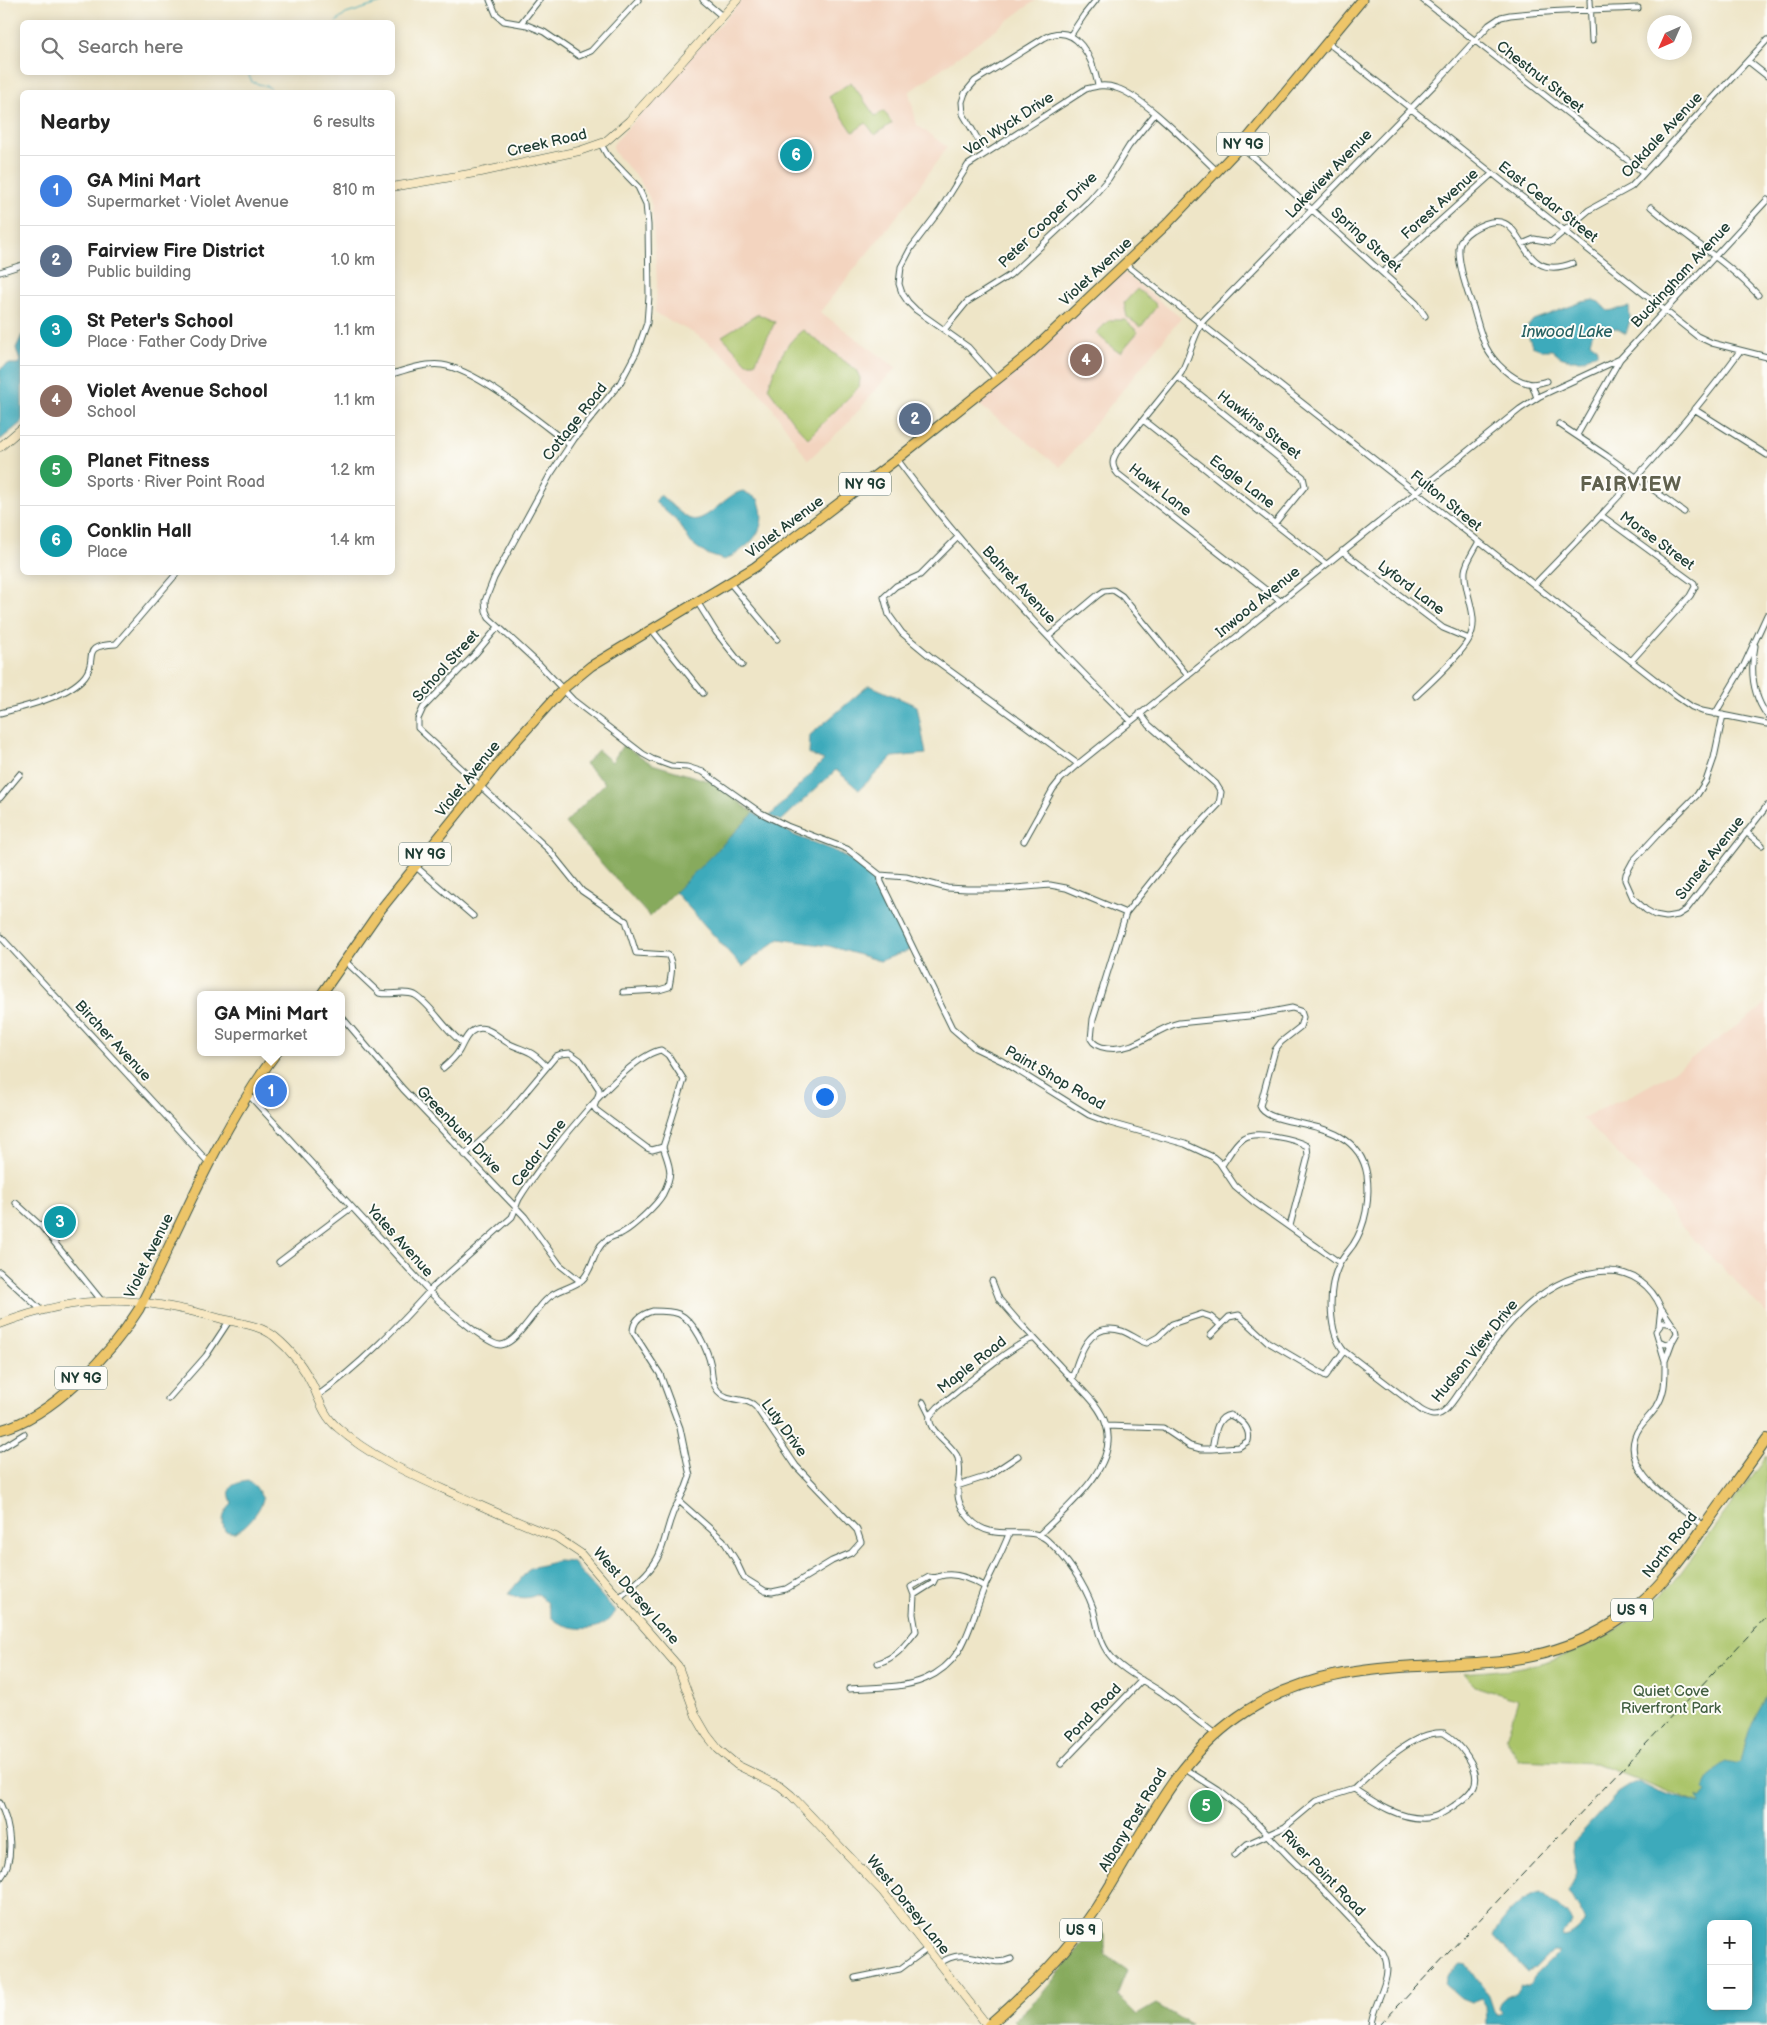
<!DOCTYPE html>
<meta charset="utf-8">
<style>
:root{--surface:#fff;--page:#f6f6f6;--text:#222;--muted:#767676;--line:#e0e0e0;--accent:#0f766e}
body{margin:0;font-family:"Balsamiq Sans",sans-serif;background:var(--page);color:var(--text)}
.controls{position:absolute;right:15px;bottom:15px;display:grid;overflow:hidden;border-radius:8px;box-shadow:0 2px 12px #0003}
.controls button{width:45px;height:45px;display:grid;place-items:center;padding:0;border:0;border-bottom:1px solid var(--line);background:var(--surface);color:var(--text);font:25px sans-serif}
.compass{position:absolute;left:1647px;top:15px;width:45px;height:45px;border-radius:50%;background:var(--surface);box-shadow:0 2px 12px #0003;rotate:225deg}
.you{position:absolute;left:824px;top:1096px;width:18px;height:18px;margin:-12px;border:4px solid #fff;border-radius:50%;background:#1a73e8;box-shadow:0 0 0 8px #1a73e833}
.badge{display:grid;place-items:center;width:32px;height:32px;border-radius:50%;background:var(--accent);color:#fff;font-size:16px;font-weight:700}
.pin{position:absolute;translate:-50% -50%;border:2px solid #fff;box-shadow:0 1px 5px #0006}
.popup{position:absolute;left:197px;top:991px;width:148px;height:65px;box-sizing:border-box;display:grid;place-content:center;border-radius:8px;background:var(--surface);filter:drop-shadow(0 1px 4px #0005);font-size:16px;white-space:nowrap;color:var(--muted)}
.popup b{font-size:19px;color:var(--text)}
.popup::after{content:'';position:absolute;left:50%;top:100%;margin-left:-10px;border:10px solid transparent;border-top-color:var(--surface)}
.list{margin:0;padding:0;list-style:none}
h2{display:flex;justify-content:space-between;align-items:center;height:65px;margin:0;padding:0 20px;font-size:21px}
h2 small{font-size:16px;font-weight:400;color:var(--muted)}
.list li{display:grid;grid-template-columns:32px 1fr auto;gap:15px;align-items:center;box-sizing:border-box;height:70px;padding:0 20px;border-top:1px solid var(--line)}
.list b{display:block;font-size:19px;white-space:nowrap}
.list p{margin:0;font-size:16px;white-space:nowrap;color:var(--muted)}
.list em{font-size:16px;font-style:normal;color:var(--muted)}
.icon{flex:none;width:28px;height:28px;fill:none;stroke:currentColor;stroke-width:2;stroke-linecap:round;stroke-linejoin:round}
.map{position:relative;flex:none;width:1767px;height:2025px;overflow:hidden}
.search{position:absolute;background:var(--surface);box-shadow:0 2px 12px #0003;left:20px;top:20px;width:375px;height:55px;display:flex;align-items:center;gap:12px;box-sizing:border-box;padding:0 18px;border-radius:8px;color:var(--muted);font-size:19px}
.panel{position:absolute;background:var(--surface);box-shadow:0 2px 12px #0003;left:20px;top:90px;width:375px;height:485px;border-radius:8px}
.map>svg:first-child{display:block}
.built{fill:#f3d4bf}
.green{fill:#aac469;stroke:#64804e}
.forest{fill:#87aa5d;stroke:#537448}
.water{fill:#3caabb;stroke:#2e7478;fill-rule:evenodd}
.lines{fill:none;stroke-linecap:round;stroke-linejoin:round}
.stream{stroke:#3caabb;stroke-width:1}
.street-casing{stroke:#3e564a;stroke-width:7}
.secondary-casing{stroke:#3e564a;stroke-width:9}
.primary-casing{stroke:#3e564a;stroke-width:11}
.highway-casing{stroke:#3e564a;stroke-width:12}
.street{stroke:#fff;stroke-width:5}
.secondary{stroke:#f8e8c3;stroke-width:8}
.primary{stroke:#edc569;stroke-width:9}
.highway{stroke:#edc569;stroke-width:10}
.rail{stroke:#1f3d34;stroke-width:1;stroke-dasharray:8 4;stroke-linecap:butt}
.labels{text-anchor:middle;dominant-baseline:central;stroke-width:4;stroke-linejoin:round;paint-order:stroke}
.shield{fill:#fdfcf7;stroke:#62766e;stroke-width:1}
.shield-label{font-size:14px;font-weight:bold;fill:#1f3d34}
.street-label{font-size:15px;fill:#1f3d34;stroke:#fdfcf7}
.park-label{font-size:15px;fill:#425f41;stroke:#fdfcf7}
.water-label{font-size:16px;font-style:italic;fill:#296363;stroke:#fdfcf7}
.district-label{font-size:20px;font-weight:bold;letter-spacing:1px;fill:#60614e;stroke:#fdfcf7}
</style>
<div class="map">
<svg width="1767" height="2025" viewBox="0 0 1767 2025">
<rect width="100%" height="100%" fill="#fdfcf7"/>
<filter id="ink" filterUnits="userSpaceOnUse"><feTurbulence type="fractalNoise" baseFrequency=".02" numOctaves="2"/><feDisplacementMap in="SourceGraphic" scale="10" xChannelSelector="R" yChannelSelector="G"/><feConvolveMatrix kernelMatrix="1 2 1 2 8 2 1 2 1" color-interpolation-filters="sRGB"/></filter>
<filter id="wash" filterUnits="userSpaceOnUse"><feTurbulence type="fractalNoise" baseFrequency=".0096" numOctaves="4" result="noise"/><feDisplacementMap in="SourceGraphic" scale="20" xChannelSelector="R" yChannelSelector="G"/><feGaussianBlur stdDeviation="1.12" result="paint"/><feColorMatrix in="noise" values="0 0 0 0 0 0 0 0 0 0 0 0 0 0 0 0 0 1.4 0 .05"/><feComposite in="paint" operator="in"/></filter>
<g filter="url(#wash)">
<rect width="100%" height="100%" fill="#eee5c7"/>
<path class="built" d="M742,0H1036L909,92L917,125L947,147L906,205L820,312L897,368L884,380L847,424L808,460L769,403L736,366L719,351L697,335L655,313L657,283L652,207L649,197L639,179L613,151V145L616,141Z
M1123,272L1181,318L1060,467L977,403Z
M1767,1004V1314L1677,1222L1662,1198L1582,1118L1634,1094L1671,1073Z"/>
<path class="green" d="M851,82L875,116L884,111L892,123L875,135L866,123L853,132L829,97Z
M1137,289L1155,303L1156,307L1141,327L1127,317L1124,303Z
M758,314L775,322L755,363H747L722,336Z
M1109,320H1125L1138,332L1121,352L1115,350L1096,333Z
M803,330L856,370L860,378L859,387L808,438L793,422L768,388C775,368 784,343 803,330Z
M1767,1456V1693L1750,1734L1741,1762L1700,1804L1595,1763L1518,1760L1506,1738L1518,1700L1475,1686L1463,1673C1482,1671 1502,1671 1521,1667C1581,1657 1631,1626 1673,1583Z"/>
<path class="forest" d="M623,745L652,764L712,782L754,813L650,917L565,823L605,783L585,764L598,750L612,762Z
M1097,1926L1105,1935V1955L1127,1970L1117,1995L1137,2015L1156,2004L1191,2025H1017L1013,2021L1041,1995Z"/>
<path class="water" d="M1593,300L1599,302L1608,311L1629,307L1630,320L1626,334L1616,328L1593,332L1590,342L1597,347L1598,353L1591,355L1583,360H1570L1560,357L1552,350H1542L1532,346L1526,329L1533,320L1582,302Z
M22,335V422L0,440V369L8,364H18L20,361L16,348Z
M743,491L758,499C771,530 749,548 724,560L706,554L691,543L679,523L655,502L660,495C669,502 678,512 688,518C705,527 724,494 743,491Z
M869,685L917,706L926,754L893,757L859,790L836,770L781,821L770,816L824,760L809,754L810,735Z
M754,813L796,836L833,850L859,865L878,888L910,950L880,961L829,946L779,939L742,967L675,892Z
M248,1481L256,1487L263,1499C261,1509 247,1527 237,1531C234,1533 229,1532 225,1531C221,1520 223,1513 232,1504C226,1486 231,1484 248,1481Z
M558,1561L572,1562L615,1611C611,1617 608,1622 601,1625C588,1632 562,1628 552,1618L547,1602L538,1594C529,1599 519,1599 508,1594L530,1568Z
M1767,1696V2025H1487L1486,2006L1481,1998L1471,2002L1461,1998L1445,1984L1446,1977L1461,1965L1468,1966L1489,1996L1494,2011L1498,2015L1501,2011L1498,2008C1501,1991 1520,2000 1519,1984L1529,1982L1559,1952L1553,1951L1535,1969L1527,1972L1494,1936C1501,1918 1523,1895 1542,1892L1566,1914L1572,1923L1570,1927L1562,1934L1563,1937C1572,1937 1579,1928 1585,1922L1568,1892L1577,1874L1573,1850L1574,1841L1618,1793L1637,1781L1657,1791L1700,1804L1698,1796L1701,1798L1707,1791L1705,1789C1708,1777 1717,1770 1725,1762L1736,1764L1741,1762C1746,1738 1753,1717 1767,1696ZM1711,1924H1748V2006H1711Z"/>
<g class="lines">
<path class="stream" d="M336,22L346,14L391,0
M251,72L249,76L252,82L269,87L274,92"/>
</g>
</g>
<g filter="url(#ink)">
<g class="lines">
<defs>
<path id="street" d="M490,0L496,14L504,21L527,25L544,32L579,56L591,51L638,0
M703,0L722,16
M1423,0L1644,173
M1590,0L1592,41
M521,23L539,0
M1070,36L1084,15L1096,0
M1327,42L1697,336L1712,343L1767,357
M1748,61L1767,76
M601,144L607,155L638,187L646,204L648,225L649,296L647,323L637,351L620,383L574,439L550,475L494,578L485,601L486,611L489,618L539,664L573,700L643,754L652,759L671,766L687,767L703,772L761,813L787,826L847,849L880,875L906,877L947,888L967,889H1004L1050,885L1066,888L1126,913
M1241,146L1416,303L1425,316
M986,153L963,114L962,102L965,93L975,81L1044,38C1077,20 1093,60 1098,85
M1651,207C1685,237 1727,261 1758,295
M1522,244L1534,239L1551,242L1589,210L1631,187L1767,40
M1125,264L1676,696L1692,707L1702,711L1767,724
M0,272L22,265
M1383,272L1492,174
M944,330L967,302L1010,275L1090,200L1109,178L1129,146L1155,114
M392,374C408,369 425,363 442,365C478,370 539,422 570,445
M1178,377L1303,477L1305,486L1275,523
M997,380L968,347L916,310L908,302L902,293L899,284L901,267L911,248L940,210L968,165L1086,89C1097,86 1105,84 1116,88C1144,96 1194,150 1217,171
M1547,381C1540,383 1534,385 1528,383C1511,380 1493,361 1486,347C1480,334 1477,320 1473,307C1467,292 1458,264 1459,248C1459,240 1466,234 1472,230C1532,193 1509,288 1573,263
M1532,384L1537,398
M1694,409L1767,455
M1143,420L1326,564
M1559,424L1607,456L1684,512
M1577,435L1620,359
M897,459C966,553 1048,639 1131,721
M1602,516L1694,583L1695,587L1690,596L1631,661
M958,537L920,575L896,586L884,597L889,615L902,633L931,657L1078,764
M1342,551L1443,628L1469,639
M730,583L777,639
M1534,585C1607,510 1678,436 1740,351
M1280,601L1118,474C1111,466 1112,460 1117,452L1181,373C1190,356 1193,337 1203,321L1436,83L1489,25L1501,17L1510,15C1553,10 1595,10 1638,8
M698,603L716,632L742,665
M498,627L477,652L423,708L418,719V728L549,850L582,891L626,921L636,953L668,955C674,965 671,976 669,987L659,990L623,992
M652,630L703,693
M1049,636L1098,595L1104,591L1113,590L1122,596L1188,676
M1755,646C1750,671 1752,694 1767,715
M1416,696C1430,683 1460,656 1469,639C1481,617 1463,593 1465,571C1466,562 1474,551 1478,543
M0,713C25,707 69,696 85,676C99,658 78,646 116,644L178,572
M1140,713L1149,725L1216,784L1221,792L1219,804L1181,844L1126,913L1093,1019L1091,1039C1094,1045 1099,1047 1107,1048C1136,1052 1153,1029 1179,1023L1249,1016L1292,1008L1301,1011L1303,1017L1300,1027L1281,1042L1275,1050L1260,1106C1269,1131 1357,1112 1367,1175C1370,1199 1366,1225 1353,1245C1348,1252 1341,1259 1338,1267C1328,1289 1328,1332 1344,1351L1421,1410C1428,1414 1435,1418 1443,1412C1454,1404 1462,1387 1470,1375C1504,1327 1543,1273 1608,1271C1632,1271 1652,1286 1661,1308
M1715,714L1744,665L1767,615
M1723,715L1714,758L1706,781L1697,795L1657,835L1633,861L1626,874L1625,880L1633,898L1646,910L1655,915L1666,917L1678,915L1686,910L1767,806
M0,798L20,774
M1746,832L1762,845
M1024,841L1053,789L1061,779L1078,764L1520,409L1540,396L1620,359L1767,200
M415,866L473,916
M880,875L881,882L952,1028L975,1048L1002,1061L1089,1115L1110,1123L1185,1144L1213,1157L1219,1162L1235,1186L1254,1202L1340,1263
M0,936L209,1163
M345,961L379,993C390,996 404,990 415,995C431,1004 446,1032 463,1043
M341,1016L403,1089L525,1217L560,1265L580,1281
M443,1068C449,1063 455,1058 459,1051C463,1044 465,1037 471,1032C486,1020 499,1040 512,1045C531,1053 532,1051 547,1067
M248,1094L429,1291C439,1302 488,1346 501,1345C516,1344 535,1310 546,1300C556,1289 571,1289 582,1280C593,1270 593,1250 605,1241C609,1237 616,1236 622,1233C633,1227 657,1205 663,1194C674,1172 670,1168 663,1147L684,1080L668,1055L661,1050C623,1057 540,1164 519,1199C516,1205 515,1211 512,1217L433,1287C398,1326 360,1366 317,1396
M465,1155L500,1123L556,1056L561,1054L570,1053L580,1060L599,1089V1093L594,1107L596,1110L647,1148L652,1150L663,1147
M1222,1165C1228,1157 1234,1144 1243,1138C1255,1130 1295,1139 1307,1146L1308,1156L1290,1226
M16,1203L41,1226L101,1300
M279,1262L352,1207
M0,1272L41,1310
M992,1281L999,1299L1017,1320L1072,1379
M653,1311C661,1311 671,1311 679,1314C695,1321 708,1351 711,1366C712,1375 712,1384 718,1391C728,1403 746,1396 756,1407L796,1466L857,1530L861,1542L851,1553L832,1561L786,1589L772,1592L765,1591L744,1578L735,1559L723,1540L679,1501L686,1487L690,1476L680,1428L660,1374L633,1332C633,1320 642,1314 653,1311Z
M1659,1325L1661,1308L1672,1324
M1211,1335L1229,1317L1239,1315L1268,1342L1326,1376L1344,1351
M1659,1341L1665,1344L1672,1342L1677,1333C1676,1325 1670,1322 1662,1323L1656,1331L1665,1361L1672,1342
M1665,1361C1665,1378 1666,1394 1655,1409C1651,1415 1645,1420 1640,1427C1612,1468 1677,1505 1704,1526
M168,1399L206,1356L229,1321
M923,1402L930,1416C926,1431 953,1444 958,1458C965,1482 947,1494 970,1519C993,1545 1028,1523 1047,1540C1067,1558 1084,1583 1093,1608C1097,1623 1099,1642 1109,1654C1120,1669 1146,1682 1161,1692C1180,1706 1197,1720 1215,1734
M1230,1415C1241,1420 1251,1428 1248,1441L1239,1447L1212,1449C1215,1437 1215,1417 1230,1415Z
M930,1416L938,1407C956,1393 1015,1342 1032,1339
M1107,1426L1163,1428L1190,1446L1201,1449H1212
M0,1449L24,1434
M957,1486L988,1476L1018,1456
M1040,1534C1065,1509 1120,1466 1106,1425C1101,1407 1084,1392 1072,1379C1079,1355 1089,1320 1122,1331C1131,1334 1138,1341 1147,1343L1158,1337L1172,1324L1202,1314L1211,1317L1220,1325
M914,1595L933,1583L935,1579
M619,1598C633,1585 651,1573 659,1555C667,1538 668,1517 679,1501
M878,1663C897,1657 904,1646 916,1631L913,1614L914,1595L911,1587L929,1577C936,1579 938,1576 945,1575C959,1573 973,1580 985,1587
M849,1689C873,1687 902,1689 925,1679C967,1661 969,1624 985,1586C993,1569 1002,1552 1009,1534
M1444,1733C1458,1741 1482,1769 1474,1786C1470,1795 1462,1800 1455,1805C1446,1811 1438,1817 1427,1818C1400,1820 1375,1803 1354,1789C1375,1769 1414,1730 1444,1733Z
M1061,1764L1142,1680
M1185,1769L1218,1790L1247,1813L1291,1859L1324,1891L1383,1953C1396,1977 1373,2001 1371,2025
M0,1803C10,1825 16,1859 0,1879
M1235,1855L1247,1844L1285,1827L1316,1801L1354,1789
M939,1964C966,1943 989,1970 1011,1959
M855,1978L900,1969L927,1949"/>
<path id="secondary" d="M392,187L481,172L579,151L605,142L629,121L737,0
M0,447L22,428
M0,1324C83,1292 138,1296 222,1319C239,1323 261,1325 275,1337C292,1351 305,1369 314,1388C320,1402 325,1417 337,1427C371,1458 417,1477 459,1496C491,1510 523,1525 556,1537L580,1553L678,1666L696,1716L707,1735L718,1749L737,1765L780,1786L791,1795L883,1892L987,2025"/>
<path id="primary" d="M321,995L381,909L517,740L563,689L591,666L755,567L897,459L1029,354L1167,224L1241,146L1362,0
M0,1430C52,1417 111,1354 139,1309C182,1222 218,1131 277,1052"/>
<path id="highway" d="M989,2025C1030,1990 1067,1952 1097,1907C1141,1840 1170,1764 1238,1717C1269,1695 1305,1681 1343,1674C1444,1655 1532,1681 1624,1616C1657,1592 1680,1561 1703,1528C1724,1498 1746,1469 1767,1439"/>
</defs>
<use href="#street" class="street-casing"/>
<use href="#secondary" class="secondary-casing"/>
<use href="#primary" class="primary-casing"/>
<use href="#highway" class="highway-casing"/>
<use href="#street" class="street"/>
<use href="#secondary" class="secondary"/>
<use href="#primary" class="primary"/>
<use href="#highway" class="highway"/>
<path class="rail" d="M1380,2025L1767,1616"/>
</g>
</g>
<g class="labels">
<g class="shield">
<rect x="1217" y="132.5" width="52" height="23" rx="4"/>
<rect x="839" y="472.5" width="52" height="23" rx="4"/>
<rect x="399" y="842.5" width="52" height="23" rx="4"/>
<rect x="55" y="1366.5" width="52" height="23" rx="4"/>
<rect x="1611" y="1598.5" width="42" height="23" rx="4"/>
<rect x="1060" y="1918.5" width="42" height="23" rx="4"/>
</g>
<g class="shield-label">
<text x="1243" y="144">NY 9G</text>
<text x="865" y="484">NY 9G</text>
<text x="425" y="854">NY 9G</text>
<text x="81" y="1378">NY 9G</text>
<text x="1632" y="1610">US 9</text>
<text x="1081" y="1930">US 9</text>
</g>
<g class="street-label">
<text transform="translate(1540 77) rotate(38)">Chestnut Street</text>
<text transform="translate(1009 124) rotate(-33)">Van Wyck Drive</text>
<text transform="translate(1662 135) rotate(-47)">Oakdale Avenue</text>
<text transform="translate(547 143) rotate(-13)">Creek Road</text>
<text transform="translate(1329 174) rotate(-46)">Lakeview Avenue</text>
<text transform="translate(1548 202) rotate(38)">East Cedar Street</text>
<text transform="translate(1440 204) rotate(-42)">Forest Avenue</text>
<text transform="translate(1048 220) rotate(-44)">Peter Cooper Drive</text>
<text transform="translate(1366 240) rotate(42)">Spring Street</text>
<text transform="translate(1096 272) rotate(-43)">Violet Avenue</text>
<text transform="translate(1681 275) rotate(-47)">Buckingham Avenue</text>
<text transform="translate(575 422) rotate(-52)">Cottage Road</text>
<text transform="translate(1259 425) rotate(38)">Hawkins Street</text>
<text transform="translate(1242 482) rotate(37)">Eagle Lane</text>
<text transform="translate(1160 490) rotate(38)">Hawk Lane</text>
<text transform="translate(1446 501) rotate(39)">Fulton Street</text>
<text transform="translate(785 527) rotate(-37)">Violet Avenue</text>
<text transform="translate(1657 541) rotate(36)">Morse Street</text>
<text transform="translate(1019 585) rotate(47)">Bahret Avenue</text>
<text transform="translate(1411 588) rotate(37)">Lyford Lane</text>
<text transform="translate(1258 602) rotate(-39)">Inwood Avenue</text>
<text transform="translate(446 666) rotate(-48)">School Street</text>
<text transform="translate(468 779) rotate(-51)">Violet Avenue</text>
<text transform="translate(1710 858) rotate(-52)">Sunset Avenue</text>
<text transform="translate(113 1041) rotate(47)">Bircher Avenue</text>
<text transform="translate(1055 1078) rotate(30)">Paint Shop Road</text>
<text transform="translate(459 1130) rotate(46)">Greenbush Drive</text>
<text transform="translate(539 1153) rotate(-53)">Cedar Lane</text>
<text transform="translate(400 1241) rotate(48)">Yates Avenue</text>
<text transform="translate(149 1256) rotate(-64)">Violet Avenue</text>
<text transform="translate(1475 1351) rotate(-51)">Hudson View Drive</text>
<text transform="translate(972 1365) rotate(-38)">Maple Road</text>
<text transform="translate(784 1428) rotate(54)">Luty Drive</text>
<text transform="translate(1670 1545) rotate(-52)">North Road</text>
<text transform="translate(636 1596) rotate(49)">West Dorsey Lane</text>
<text transform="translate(1093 1713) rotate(-46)">Pond Road</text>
<text transform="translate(1133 1820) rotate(-59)">Albany Post Road</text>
<text transform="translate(1323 1873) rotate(46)">River Point Road</text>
<text transform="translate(908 1905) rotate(51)">West Dorsey Lane</text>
</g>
<g class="park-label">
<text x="1671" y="1691">Quiet Cove<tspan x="1671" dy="17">Riverfront Park</tspan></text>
</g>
<g class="water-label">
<text x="1567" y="332">Inwood Lake</text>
</g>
<g class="district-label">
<text x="1631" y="485">FAIRVIEW</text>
</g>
</g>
</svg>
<div class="controls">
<button>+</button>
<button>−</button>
</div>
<svg class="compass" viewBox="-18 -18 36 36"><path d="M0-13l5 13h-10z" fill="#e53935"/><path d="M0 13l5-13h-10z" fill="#767676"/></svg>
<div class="you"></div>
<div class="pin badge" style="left:271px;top:1091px;background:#3f7fe0">1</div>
<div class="popup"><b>GA Mini Mart</b>Supermarket</div>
<div class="pin badge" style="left:915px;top:419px;background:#5c6f8a">2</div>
<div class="pin badge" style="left:60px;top:1222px;background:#0f9aa8">3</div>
<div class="pin badge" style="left:1086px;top:360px;background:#8d6e63">4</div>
<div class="pin badge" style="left:1206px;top:1806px;background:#2e9e5b">5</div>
<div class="pin badge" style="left:796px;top:155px;background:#0f9aa8">6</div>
<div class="search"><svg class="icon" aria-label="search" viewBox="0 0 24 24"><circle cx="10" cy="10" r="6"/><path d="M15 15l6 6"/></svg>Search here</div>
<section class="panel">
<h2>Nearby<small>6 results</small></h2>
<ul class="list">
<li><span class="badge" style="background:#3f7fe0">1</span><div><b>GA Mini Mart</b><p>Supermarket · Violet Avenue</p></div><em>810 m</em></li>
<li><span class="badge" style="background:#5c6f8a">2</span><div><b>Fairview Fire District</b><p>Public building</p></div><em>1.0 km</em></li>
<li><span class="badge" style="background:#0f9aa8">3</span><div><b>St Peter's School</b><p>Place · Father Cody Drive</p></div><em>1.1 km</em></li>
<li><span class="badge" style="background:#8d6e63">4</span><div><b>Violet Avenue School</b><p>School</p></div><em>1.1 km</em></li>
<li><span class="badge" style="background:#2e9e5b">5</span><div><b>Planet Fitness</b><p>Sports · River Point Road</p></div><em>1.2 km</em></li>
<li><span class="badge" style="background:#0f9aa8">6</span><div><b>Conklin Hall</b><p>Place</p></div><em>1.4 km</em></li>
</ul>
</section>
</div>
